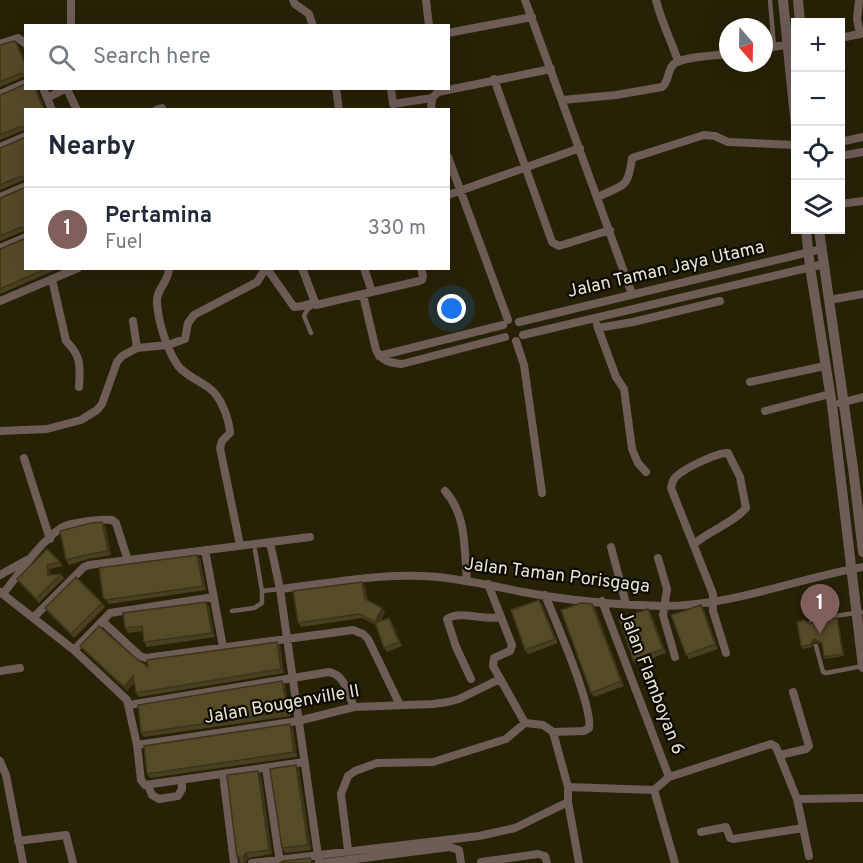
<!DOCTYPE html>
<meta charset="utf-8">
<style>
:root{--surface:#fff;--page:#f2f2f3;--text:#1f2937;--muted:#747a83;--line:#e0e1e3;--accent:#7f5e5b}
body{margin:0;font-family:Overpass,sans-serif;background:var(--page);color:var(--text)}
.controls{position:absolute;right:18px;top:18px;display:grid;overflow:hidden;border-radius:0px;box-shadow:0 6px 24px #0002}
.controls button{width:54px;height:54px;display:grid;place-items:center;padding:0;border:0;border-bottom:2px solid var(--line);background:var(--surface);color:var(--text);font:30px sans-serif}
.compass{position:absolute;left:719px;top:18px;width:54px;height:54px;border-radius:50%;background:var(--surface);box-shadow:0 6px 24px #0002;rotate:160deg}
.you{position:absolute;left:452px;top:309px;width:21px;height:21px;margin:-15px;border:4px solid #fff;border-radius:50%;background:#1a73e8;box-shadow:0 0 0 9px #1a73e833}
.badge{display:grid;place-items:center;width:39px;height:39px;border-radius:50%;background:var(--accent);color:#fff;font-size:20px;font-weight:700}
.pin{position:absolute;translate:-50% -50px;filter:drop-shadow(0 2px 3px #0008)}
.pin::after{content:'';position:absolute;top:32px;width:21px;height:18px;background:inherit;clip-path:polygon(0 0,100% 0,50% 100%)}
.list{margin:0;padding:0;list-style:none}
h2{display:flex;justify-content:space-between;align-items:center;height:78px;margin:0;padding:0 24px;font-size:26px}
h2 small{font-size:20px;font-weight:400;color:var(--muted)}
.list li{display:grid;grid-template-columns:39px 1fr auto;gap:18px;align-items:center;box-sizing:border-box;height:84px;padding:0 24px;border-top:2px solid var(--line)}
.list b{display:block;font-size:22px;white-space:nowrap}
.list p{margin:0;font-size:20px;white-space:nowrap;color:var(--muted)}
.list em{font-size:20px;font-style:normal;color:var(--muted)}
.icon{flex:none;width:33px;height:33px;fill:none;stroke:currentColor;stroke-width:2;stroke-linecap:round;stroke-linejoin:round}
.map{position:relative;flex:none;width:863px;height:863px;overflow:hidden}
.search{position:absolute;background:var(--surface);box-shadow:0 6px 24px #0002;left:24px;top:24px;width:426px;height:66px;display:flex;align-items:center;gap:15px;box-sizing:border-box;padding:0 21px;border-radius:0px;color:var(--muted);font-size:22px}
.panel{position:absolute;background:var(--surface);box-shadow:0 6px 24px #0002;left:24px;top:108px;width:426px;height:162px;border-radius:0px}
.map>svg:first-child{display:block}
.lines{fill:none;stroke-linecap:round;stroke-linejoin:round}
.service{stroke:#6e5c57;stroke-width:4.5}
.minor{stroke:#6e5c57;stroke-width:8}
.tertiary{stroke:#6e5c57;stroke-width:10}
.wall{fill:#494022}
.shaded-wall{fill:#3c341b}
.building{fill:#554b27;stroke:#3c341b;stroke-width:1.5}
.labels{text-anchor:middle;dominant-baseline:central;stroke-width:4.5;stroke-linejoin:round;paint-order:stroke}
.street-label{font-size:18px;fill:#eae6d6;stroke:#0d0a02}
</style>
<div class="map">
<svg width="863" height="863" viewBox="0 0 863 863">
<rect width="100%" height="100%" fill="#272106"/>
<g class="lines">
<path class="service" d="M770,0L774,47
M311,307L307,310L304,316L311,333
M262,591L280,589
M232,611L254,608L262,603V591L255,550
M811,622L813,619L863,612
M816,646L823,672L826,673L863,666"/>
<path class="minor" d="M293,0L295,4L309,14L313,26
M426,0L429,26
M525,0L632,294
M656,0C661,21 671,40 678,61
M71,26V0
M448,33L532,17
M840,38L860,34L857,19L859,0
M0,44L18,38L26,44
M764,48L787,45
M494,79L552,242L559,246L610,230
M43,88L52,110
M336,88L339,110
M391,88L393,104L432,98
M67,89L77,110
M0,94L26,83
M47,98L67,88
M562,100L616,95L662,87C669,81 667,73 672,66C679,56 715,56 728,54
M156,110L162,108
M431,110L432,98L438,92L551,69
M840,142L863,137
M0,147L26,136
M840,156L863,152
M448,157L508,320
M448,195L580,148
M0,197L26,186
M598,197C623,184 628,190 632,158L704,135L715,136L728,142L796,145
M840,204L863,201
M0,248L26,237
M169,268C169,282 156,289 157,302C158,322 167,351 179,367C188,377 199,380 209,388C221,396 229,419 230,433L222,441L220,448L240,545
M302,268L316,305L419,281L422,280L423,276L421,268
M364,268L372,292
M52,279L66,341C82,357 80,366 79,387
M363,295L376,350C381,361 391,363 402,364L505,337
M829,300L863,294
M0,301L78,268
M133,321L137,348
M519,322L822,249
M597,325L598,328L633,322L720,301
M598,328L616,377L624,389L632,449L638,463L646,472
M523,335L824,264
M516,341L524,365L542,493
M379,356L503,325
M750,382L825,366
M840,403L863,397
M765,411L830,394
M0,431L47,429L81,420L97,410L102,404L117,362L122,356L137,348L168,345L185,339L188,323L194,315L257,282L264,271L268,270L294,307L303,306L315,302
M24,458L50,539
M445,491C467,515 464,549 467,581
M268,543L271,547L280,589L319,863
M694,544C710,530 732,524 746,508L740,477L728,453C718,452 680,470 674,479C672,482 672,484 671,488L713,594V611L726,653
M611,547L626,604
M205,550L223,647
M658,558L667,589L663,615L675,657
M0,575L27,560
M488,584L512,645L510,651L494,658L493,666L525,723L543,725L553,732L568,787V802L579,863
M280,589C332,583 385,572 438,577C467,580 494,586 523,592C565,600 620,605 663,606C731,606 796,579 863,567
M0,592L74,650L127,700L137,745L141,780L145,785L304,762
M3,594C19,574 40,542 61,528C70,522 101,519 112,520L116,523L128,561
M545,595C555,620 593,706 589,728L584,731L553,732
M602,601L669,777
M34,617L84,567L89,565L310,537
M102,621L140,656L146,658L353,630L363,634L368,639L400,705
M74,650L110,613L214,597
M0,671L20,668
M471,679L456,647L447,619C461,610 484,621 501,617
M129,705L329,672C345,675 348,694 354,707
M137,745L298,721L354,707L433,704L448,702L459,699L500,679
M780,755L806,749L809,746L793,692
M0,761L6,775L23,863
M266,768L280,863
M223,774L234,863
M148,785L152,795L159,799L178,796L182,789V780
M568,787L654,790
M797,799L863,798
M701,832L726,827L730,838L733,839L803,828
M18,841L66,835L73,863
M348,850L341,794L348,776L355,771L377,763L433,762L506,739L525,723
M481,862L538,854L545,856L547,863
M252,863L479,836L515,828L568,802
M324,863L450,847L459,850L461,863
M675,863L654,790L669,777L771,744L776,747L797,799L809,856"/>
<path class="tertiary" d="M783,0L796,127
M798,0L800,22
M806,230L810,267L832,405L863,667
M819,230L853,468L863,552"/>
</g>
<path class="wall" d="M16,42L19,47L26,63V78L24,77L0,87V45Z
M26,88H36L45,110H26V131L24,130L0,140V95Z
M26,137V181L24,180L0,190V148Z
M26,187V232L24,231L0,241V198Z
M0,249L26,268H60L0,294Z
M102,522L105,526L111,555L88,559L69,565L66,560Z
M47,549L63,566L50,569L51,575L61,574L64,578L39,603L17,579Z
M197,555L200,559L206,590L109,604L103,597Z
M365,586L367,601L385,612L380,622L389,618L392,622L402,646L387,652L384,648L376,625L362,618L301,627L298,623Z
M539,600L542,604L558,643L528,654L525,650Z
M102,603L105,607L74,638L48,612L45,608Z
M592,604L595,608L624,686L594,697L591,693Z
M701,605L704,609L718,649L689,659L686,655Z
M209,606L215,637L147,647L144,642L143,631L128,633L125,628Z
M648,609L651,613L666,653L636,664L633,660Z
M838,620L844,656L825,659L824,657L822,644L815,642L812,647L803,649L801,646L810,624Z
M80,646L133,656L148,667L280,646L284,673L139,697L136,693L134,683L127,691L83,650Z
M282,681L285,686L291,716L144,737L141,733Z
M293,728L297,757L150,778L147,774Z
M299,769L311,850L285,853L282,848Z
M261,775L272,854L249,858L246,861H240L237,857Z"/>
<path class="shaded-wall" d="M16,42L19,47L26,63V66Z
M35,88H36L45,110H44Z
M102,522L105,526L111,555L108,551Z
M197,555L200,559L206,590L203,586Z
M47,565L50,569L51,579L48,575Z
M362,582L365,586L368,604L365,599Z
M539,600L542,604L558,643L555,639Z
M206,602L209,606L215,637L212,633Z
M592,604L595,608L624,686L621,681Z
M701,605L704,609L718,649L715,644Z
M382,608L385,612L377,626L375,622Z
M648,609L651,613L666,653L663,649Z
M389,618L392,622L402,646L399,642Z
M837,618L838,620L844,656L843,654Z
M814,639L815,642L812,647L810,645Z
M277,642L280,646L284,673L281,669Z
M133,676L135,681L127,691L124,687Z
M282,681L285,686L291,716L288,711Z
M290,724L293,728L297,757L294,752Z
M296,765L299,769L311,850L308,845Z
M258,771L261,775L272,854L269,850Z
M246,853L249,858L246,861V863H244L243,857Z"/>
<path class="building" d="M14,41L16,42L26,66V75L21,73L0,82V45Z
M26,84V88H35L44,110H26V128L21,126L0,135V95Z
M26,137V178L21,176L0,185V148Z
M26,187V229L21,227L0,236V198Z
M26,238V268H48L0,289V249Z
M102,522L108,551L85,555L66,560L60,531L91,523Z
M47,549L60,562L47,565L48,575L61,574L36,599L17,579Z
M197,555L203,586L106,600L103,597L99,568Z
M76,577L102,603L71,634L45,608Z
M362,582L365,599L382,608L375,622L359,614L298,623L293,591Z
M539,600L555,639L525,650L511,610Z
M206,602L212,633L144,642L142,626L125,628L123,613Z
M581,603L592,604L621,681L591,693L561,610Z
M701,605L715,644L686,655L671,615Z
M648,609L663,649L633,660L619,619Z
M389,618L399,642L384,648L375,623Z
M837,618L843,654L824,657L822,643L814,639L810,645L801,646L797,622L805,620L810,624L814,621Z
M99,626L133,656L148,667L147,660L277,642L281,669L136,693L133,676L124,687L80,646Z
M282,681L288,711L141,733L138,705Z
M290,724L294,752L147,774L144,746Z
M296,765L308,845L282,848L270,769Z
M258,771L269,850L246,853L243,857L244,862L245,863H240V857H237L227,775Z
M310,858L312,863H280L283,861Z"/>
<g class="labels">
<g class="street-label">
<text transform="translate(666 270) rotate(-13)">Jalan Taman Jaya Utama</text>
<text transform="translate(557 576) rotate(7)">Jalan Taman Porisgaga</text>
<text transform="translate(651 683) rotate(69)">Jalan Flamboyan 6</text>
<text transform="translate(282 705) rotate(-10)">Jalan Bougenville II</text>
</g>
</g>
</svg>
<div class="controls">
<button>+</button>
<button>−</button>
<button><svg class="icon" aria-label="locate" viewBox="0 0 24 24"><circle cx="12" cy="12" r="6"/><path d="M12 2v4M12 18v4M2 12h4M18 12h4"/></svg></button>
<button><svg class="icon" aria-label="layers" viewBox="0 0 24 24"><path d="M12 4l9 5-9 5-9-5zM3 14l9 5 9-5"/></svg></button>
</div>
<svg class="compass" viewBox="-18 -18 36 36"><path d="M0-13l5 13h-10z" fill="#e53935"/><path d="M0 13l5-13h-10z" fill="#747a83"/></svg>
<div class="you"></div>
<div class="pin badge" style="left:820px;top:634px">1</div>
<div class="search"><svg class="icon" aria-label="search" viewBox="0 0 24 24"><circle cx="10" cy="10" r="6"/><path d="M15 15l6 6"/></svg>Search here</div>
<section class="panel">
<h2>Nearby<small></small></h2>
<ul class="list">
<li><span class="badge">1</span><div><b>Pertamina</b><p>Fuel</p></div><em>330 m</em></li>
</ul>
</section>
</div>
